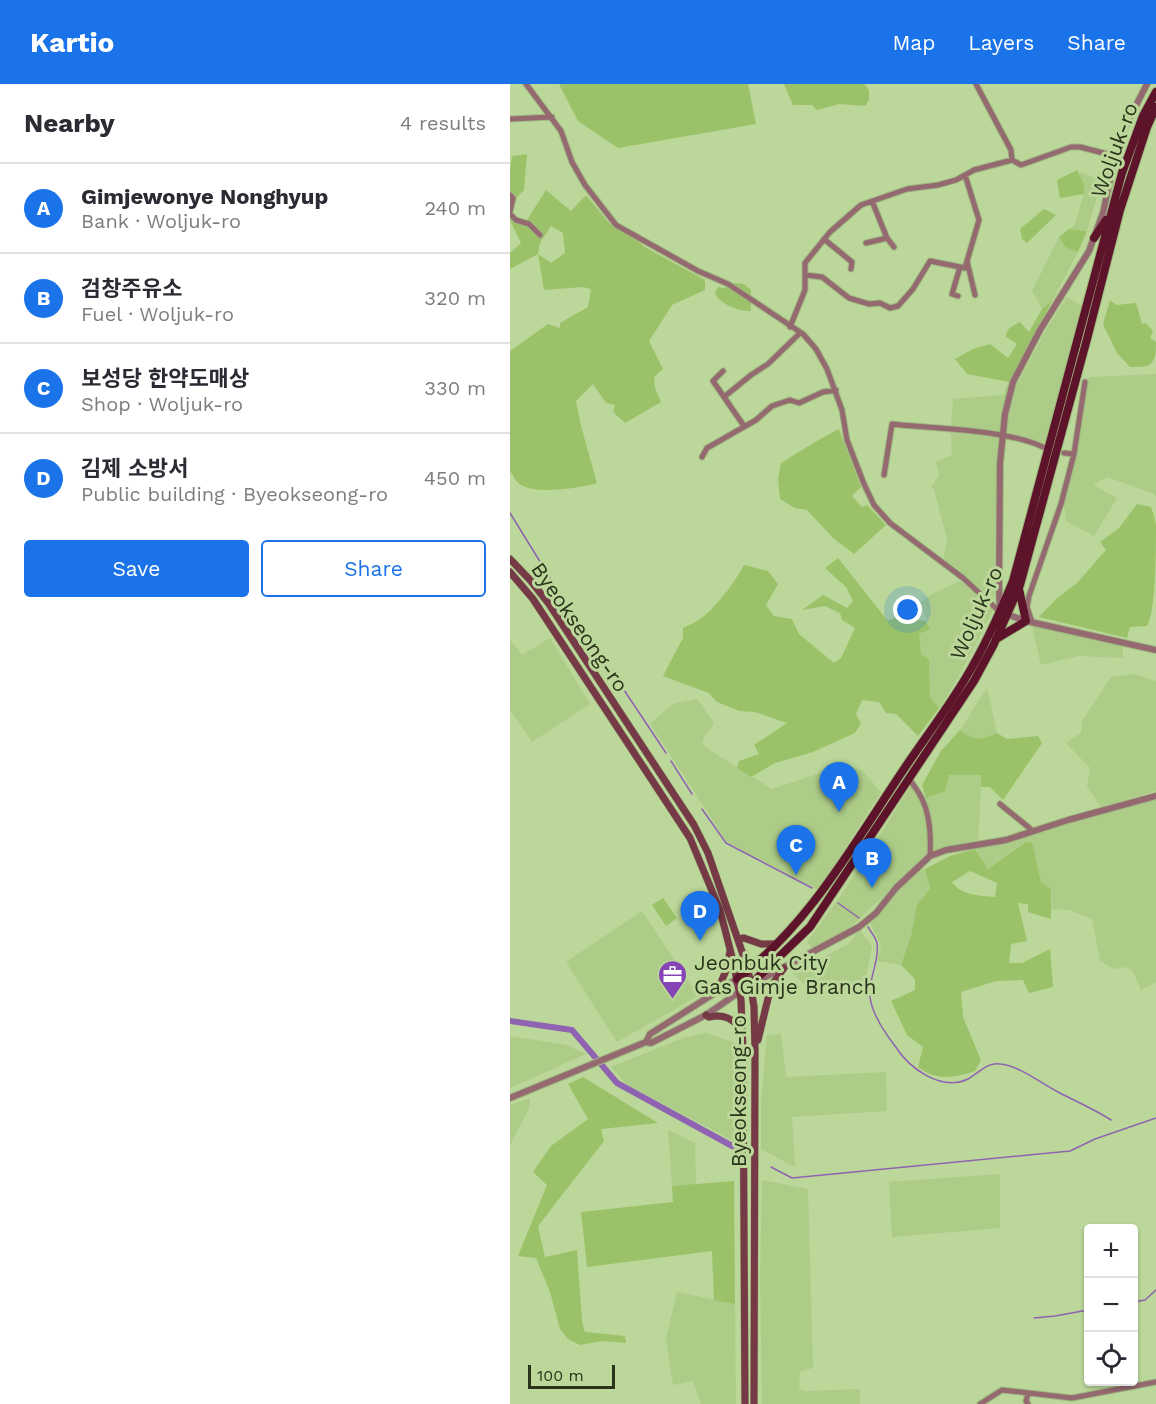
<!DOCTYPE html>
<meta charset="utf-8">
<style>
:root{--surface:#fff;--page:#f2f2f3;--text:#2b2b33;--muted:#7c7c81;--line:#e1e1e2;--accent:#1a73e8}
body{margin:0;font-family:"Work Sans","Noto Sans KR",sans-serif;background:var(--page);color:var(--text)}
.controls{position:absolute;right:18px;bottom:18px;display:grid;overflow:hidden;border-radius:6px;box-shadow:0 2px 4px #0004}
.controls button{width:54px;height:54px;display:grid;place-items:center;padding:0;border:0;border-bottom:2px solid var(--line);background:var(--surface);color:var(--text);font:30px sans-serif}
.scale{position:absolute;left:18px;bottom:15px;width:87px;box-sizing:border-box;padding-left:6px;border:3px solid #29341b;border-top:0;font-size:16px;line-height:21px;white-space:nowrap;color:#29341b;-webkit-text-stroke:4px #bbd799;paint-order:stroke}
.you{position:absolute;left:398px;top:526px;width:21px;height:21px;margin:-15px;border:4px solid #fff;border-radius:50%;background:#1a73e8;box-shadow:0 0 0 9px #1a73e833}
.badge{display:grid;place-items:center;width:39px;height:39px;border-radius:50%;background:var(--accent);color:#fff;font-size:20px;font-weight:700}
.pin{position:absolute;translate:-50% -50px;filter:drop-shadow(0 2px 3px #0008)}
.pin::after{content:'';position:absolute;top:32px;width:21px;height:18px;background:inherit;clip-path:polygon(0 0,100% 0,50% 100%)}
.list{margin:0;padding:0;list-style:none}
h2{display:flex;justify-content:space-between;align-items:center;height:78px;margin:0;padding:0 24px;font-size:26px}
h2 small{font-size:20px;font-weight:400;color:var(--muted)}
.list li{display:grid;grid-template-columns:39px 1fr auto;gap:18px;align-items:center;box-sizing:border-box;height:90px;padding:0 24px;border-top:2px solid var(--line)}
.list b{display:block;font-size:22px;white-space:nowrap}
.list p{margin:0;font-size:20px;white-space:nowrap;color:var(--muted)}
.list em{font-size:20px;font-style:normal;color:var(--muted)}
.actions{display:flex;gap:12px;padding:18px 24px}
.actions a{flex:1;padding:14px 0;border:2px solid var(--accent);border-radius:6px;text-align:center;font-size:21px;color:var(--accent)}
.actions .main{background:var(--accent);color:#fff}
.icon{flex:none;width:33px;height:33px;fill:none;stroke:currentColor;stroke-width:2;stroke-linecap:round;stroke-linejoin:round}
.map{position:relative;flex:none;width:646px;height:1320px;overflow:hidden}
header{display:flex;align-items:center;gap:36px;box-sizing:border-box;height:84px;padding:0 30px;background:var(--accent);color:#fff}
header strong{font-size:28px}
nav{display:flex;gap:33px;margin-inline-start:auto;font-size:21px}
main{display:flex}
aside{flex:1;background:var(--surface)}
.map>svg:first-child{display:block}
.built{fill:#adcc88}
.green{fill:#9bc268;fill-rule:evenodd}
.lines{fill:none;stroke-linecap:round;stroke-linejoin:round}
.stream{stroke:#8f63b2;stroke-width:1.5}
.canal{stroke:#8f63b2;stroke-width:6}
.minor-casing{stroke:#9eb680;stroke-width:7}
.tertiary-casing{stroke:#9eb680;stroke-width:8}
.secondary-casing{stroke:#9eb680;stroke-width:8}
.primary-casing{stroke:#9eb680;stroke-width:10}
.minor{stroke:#956970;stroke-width:5}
.tertiary{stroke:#956970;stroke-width:6}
.secondary{stroke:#763946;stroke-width:7}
.primary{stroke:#5d1329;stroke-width:8}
.labels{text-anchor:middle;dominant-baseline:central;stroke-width:6;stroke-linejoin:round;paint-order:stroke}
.street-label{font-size:21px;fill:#29341b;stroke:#bbd799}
.poi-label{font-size:21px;fill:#29341b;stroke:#bbd799;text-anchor:start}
</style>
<header>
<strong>Kartio</strong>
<nav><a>Map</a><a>Layers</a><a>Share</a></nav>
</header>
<main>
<aside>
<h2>Nearby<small>4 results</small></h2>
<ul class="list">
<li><span class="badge">A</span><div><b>Gimjewonye Nonghyup</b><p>Bank · Woljuk-ro</p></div><em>240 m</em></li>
<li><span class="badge">B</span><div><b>검창주유소</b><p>Fuel · Woljuk-ro</p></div><em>320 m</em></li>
<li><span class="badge">C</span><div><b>보성당 한약도매상</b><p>Shop · Woljuk-ro</p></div><em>330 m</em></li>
<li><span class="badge">D</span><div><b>김제 소방서</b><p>Public building · Byeokseong-ro</p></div><em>450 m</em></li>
</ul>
<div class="actions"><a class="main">Save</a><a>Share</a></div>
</aside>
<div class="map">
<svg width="646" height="1320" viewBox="0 0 646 1320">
<rect width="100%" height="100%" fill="#bbd799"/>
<path class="built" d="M568,88L592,96L577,147L559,145L564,142L574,110V99Z
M549,153L555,163L568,168L542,217L532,225L522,207Z
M557,213L572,222L535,359L490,348L441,342L443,315L493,311L498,298L509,297L536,246Z
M646,290V413L644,410L597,393L583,401L607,414L584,452L556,437L554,421L561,394L579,293Z
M441,349L491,353L487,439L485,441L484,515L433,477L437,455L424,405L421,403L429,392L426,378L442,371Z
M450,497L475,517L483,527L444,601L429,624L420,613L419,575L411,570L409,550L420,545L410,518L424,509Z
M522,541L613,563V574L568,572L531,581Z
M40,554L80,620L22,658L0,626V556L12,571Z
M625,590L646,597V707L591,723L577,702L580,684L556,659L571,649L572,637L601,593Z
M477,604L487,649L472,655H462L450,646Z
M187,615L204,639L192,657L195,663L262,705L332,682L352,686L371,708L308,806L217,758L140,640L163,620Z
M439,691H472L468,756L418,770L342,842L302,864L297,858L332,810L401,702L409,713H422Z
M646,715V898L631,906L623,888L617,883L604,885L590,877L582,835L559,826L541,825L542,814L531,798L522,758L477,785L465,765Z
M410,785H415L420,805L407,821L401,852L391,881L367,877L371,861L360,839Z
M132,827L188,912L107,958L56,878Z
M350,846L362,863L355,898L330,903H297L282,889L337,861Z
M196,949L229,960L227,982L230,1050L227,1059L116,1000L101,983L176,953Z
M271,950L276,993L376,988L377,1027L282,1033L285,1083L251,1065V1017L257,951Z
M0,952L56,961L76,970L0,1004Z
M20,1014L19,1025L0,1061V1021Z
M158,1046L185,1059L186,1101L162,1102Z
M490,1090V1144L382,1153L379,1098Z
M252,1096L298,1105L303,1284L290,1287L289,1305L297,1307L350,1305V1320H252L250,1192Z
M167,1208L225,1220L226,1320H191L183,1297L163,1301L156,1255Z"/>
<path class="green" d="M49,0H238L246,40L108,64L68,37Z
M274,0H354L359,6V16L355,22L329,20L307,26L302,21H283Z
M17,70L14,106L8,112L2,129L9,135L17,136L36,106L61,127L76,111L99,139L122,150L133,162L195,196V206L162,221L139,257L153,285L144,293L145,304L151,318L115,339L103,328L105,321L96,319L83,300L66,317L71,342L87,399C70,404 23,412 8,399C5,396 3,391 0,387V267L38,240L50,244V239L78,223L81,205L73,203L34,206L28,170L0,185V169L11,159L0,136V85L2,72ZM41,142L53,149L55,169L41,179L28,170L30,159Z
M567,86L574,100V110L550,114L547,96Z
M534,125L546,131L517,159L512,155L510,145Z
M559,145L577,147L568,168L555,163L549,153Z
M225,199L234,200L241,206V227C228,227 212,221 205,210L208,203L214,204Z
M600,216L606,221L626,219L632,240L636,239L643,247L640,254L646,258C646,279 643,284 620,283L607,269L593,240Z
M542,217L500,298L457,290L445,275L463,265L480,260L498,274L507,260L496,253C496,244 503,242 510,238L519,248L532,225Z
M329,345L351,403L342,412L352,423L357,421L376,441L344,470L323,454L297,426L285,424L270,415L268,395L271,379L305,358Z
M627,420L641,423C643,428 645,435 646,441C646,462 646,528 637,542L620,543L617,554L529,533L547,514L567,499L596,466L590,458L609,444Z
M328,474L378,537L392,530L399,534L416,537L420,545L409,550L411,570L419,575L420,613L429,624L408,652L386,630L376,629L369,618L352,616L346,630L351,639L345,649L303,668L265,679L241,693L227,684L229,677L249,670L244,661L277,639L245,628L230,627L207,618L199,609L153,592L173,554V544C178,541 185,539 190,535C206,524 225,498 234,481L258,487L268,500L256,521L264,532L282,535L289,550L324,579L331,574L345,544L332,536L330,529L315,522L292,526L313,511L337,524L343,517L336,503L315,484Z
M450,646C466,658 469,656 487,649L497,655L528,652L532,659L493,716L480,703H471V691H439L435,707L416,714L412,701L431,667Z
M522,758L531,798L541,805V835L518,828V820L508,819L517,857L501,860L499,879H512L540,865L543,903L519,909L513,896L486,897L451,908L453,933L471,976L465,987C445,994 426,997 408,983L413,963L397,951L381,917L405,906V895L391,881L401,852L407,821L420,805L415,785L440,772L465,765L478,785L515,759ZM460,787L487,799L485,813C471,812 450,811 442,798Z
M153,814L167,834L156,842L142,821Z
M73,993L148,1039L91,1045L94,1057L28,1142L35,1173L67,1166L72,1238L75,1248L115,1252L116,1259L92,1257L70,1261L58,1255L50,1245L40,1208L26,1174L8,1172L37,1101L23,1088L41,1062L78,1035L58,1000Z
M224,1097L225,1220L204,1216L202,1167L77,1183L71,1128L163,1118L162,1102Z"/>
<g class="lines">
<path class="stream" d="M0,429L50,510L156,669
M161,677L182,710
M192,725L216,759L302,804
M328,819L349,834
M358,843C361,848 366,854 367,859C370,877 358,895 360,913C362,930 375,949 385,962C399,984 431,1008 458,995C469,989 477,978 490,980C508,981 532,1000 548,1008C565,1017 584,1025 601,1036
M261,1083L282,1094L560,1067L585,1055L646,1034
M624,1218L635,1216L646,1206
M524,1234L545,1232L578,1226"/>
<path class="canal" d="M0,937L62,946L107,999L224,1063"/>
<defs>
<path id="minor" d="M16,0L51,47L62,78L75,101L106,141L188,187L218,200L293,250L306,265L317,285L332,326L337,356L354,400L364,421L380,439L453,494L490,528
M466,0L501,66L502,76
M0,35L42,33
M0,111L3,114L0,128
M362,117L377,154L384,163
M0,130L6,136L19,140L30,151
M314,155L342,178L341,185
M356,159L377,154
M457,177L465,211
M295,191L312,193L339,214L359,220L370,219L380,224L388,222L403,205L420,177L455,184L469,136L455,91
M448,212L442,210L450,183
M280,243L295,206V179L320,148L351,121L397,105L428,101L446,96L464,86L502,76L511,81L561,63H570L605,72
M213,287L203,297L214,313
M234,342L214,313L241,291L258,280L290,249
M554,369L564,370
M192,373L197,364L246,336L262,322L280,316L289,319L313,308L326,306
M374,391L382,340C425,345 495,345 533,363
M522,538L517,523L519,512L551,420L564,370L575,298
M399,694C403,701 409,708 412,715C420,731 421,754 420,772
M490,720L523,747
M470,1320L492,1306L562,1314L646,1298
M518,1320L516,1317L518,1310"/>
<path id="tertiary" d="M637,0L612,49L605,72L593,129L579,167L530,246L503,298L495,330L490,379L489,502L490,528L516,537L646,566
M136,958L140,950L227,895
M0,1014L136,958L141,959L196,931L235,904L349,843L366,829L386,804L420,772L436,766L496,756L558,736L646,712"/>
<path id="secondary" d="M0,475L21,497L39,520L184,741L198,769L238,885L244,923L245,967L244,1320
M0,488L23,515L180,754L210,826L223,877L231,916L233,968L235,1320
M228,855L234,854L251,860H265
M207,908L217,884L220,867
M196,931L199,933C214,930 222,934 232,946
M248,956L261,902L274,884"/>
<path id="primary" d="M584,154L596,136
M486,555L516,537L509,505
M227,895C296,843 339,768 386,697C408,663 434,630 455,595C474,564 489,531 503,497L612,89L633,32L646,8
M240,901L300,843L464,597L484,560L510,501L577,255L610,126L637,43L646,23"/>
</defs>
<use href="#minor" class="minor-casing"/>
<use href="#tertiary" class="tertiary-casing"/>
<use href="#secondary" class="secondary-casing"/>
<use href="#primary" class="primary-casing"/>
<use href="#minor" class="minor"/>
<use href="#tertiary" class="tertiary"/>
<use href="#secondary" class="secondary"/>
<use href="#primary" class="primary"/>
</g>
<defs>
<symbol id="office-pin" viewBox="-11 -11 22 30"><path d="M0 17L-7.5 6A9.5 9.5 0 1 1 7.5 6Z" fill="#8643b6" stroke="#bbd799"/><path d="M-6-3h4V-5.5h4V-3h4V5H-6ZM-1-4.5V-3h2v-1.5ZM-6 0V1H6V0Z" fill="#fff"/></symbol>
</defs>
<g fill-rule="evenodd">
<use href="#office-pin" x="146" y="874" width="33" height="45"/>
</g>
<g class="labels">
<g class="street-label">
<text transform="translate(604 66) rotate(-70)">Woljuk-ro</text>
<text transform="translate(466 529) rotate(-66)">Woljuk-ro</text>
<text transform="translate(70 543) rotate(55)">Byeokseong-ro</text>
<text transform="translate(228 1007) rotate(-90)">Byeokseong-ro</text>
</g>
<g class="poi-label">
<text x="184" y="878">Jeonbuk City<tspan x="184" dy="24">Gas Gimje Branch</tspan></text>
</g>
</g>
</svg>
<div class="controls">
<button>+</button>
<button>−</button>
<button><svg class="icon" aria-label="locate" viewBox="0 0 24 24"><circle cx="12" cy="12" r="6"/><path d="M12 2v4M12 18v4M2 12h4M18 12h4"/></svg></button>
</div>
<div class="scale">100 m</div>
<div class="you"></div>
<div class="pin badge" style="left:329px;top:728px">A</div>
<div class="pin badge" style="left:362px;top:804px">B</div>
<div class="pin badge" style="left:286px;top:791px">C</div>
<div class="pin badge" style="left:190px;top:857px">D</div>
</div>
</main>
